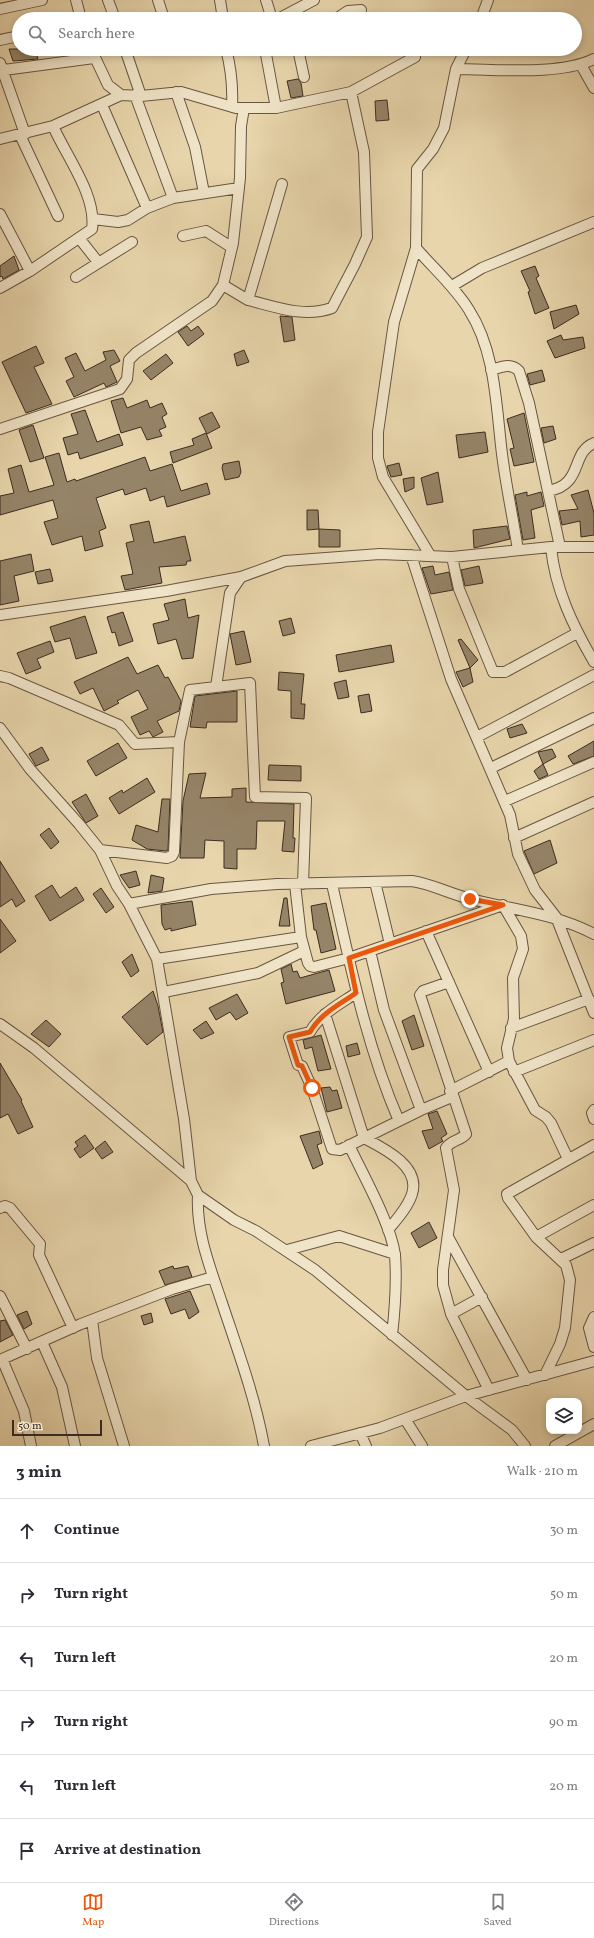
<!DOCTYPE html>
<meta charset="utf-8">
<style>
:root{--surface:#fff;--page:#f7f7f7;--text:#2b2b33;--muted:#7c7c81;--line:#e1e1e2;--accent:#ea580c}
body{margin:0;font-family:Vollkorn,serif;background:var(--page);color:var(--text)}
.controls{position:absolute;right:12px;bottom:12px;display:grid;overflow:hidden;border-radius:8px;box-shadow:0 2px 6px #0003}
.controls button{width:36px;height:36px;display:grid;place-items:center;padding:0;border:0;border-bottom:1px solid var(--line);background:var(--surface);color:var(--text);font:20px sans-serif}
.scale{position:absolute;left:12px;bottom:10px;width:90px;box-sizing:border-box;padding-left:4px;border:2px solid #3d2c1f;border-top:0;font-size:11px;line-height:14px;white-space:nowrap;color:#3d2c1f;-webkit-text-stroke:3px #f0e4c8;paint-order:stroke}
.stop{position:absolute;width:12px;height:12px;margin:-9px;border:3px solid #ea580c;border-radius:50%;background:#fff}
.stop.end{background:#ea580c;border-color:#fff;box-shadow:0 1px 4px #0008}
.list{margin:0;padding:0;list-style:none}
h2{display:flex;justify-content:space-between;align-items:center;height:52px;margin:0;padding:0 16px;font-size:17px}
h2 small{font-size:13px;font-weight:400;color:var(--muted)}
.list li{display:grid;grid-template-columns:26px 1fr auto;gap:12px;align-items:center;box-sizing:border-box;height:64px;padding:0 16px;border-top:1px solid var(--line)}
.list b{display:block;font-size:15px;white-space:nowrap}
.list em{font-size:13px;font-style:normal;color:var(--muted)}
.icon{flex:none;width:22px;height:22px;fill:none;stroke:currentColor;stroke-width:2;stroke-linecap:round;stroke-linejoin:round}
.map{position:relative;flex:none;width:594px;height:1446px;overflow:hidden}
.search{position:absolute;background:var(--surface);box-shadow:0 2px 6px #0003;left:12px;right:12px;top:12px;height:44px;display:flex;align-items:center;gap:10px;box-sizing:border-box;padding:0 14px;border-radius:22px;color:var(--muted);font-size:15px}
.sheet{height:436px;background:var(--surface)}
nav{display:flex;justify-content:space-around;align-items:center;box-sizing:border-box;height:56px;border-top:1px solid var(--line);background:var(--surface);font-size:11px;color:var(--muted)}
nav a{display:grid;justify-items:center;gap:2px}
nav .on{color:var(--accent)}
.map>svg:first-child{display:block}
.building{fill:#968468;stroke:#3d2c1f}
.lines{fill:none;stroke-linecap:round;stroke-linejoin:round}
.minor-casing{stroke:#685642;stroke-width:12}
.minor{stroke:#f0e4c8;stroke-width:10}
.route{stroke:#ea580c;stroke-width:5}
</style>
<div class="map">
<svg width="594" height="1446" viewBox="0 0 594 1446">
<rect width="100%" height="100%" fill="#e8d5ab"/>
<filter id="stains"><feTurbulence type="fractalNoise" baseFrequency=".005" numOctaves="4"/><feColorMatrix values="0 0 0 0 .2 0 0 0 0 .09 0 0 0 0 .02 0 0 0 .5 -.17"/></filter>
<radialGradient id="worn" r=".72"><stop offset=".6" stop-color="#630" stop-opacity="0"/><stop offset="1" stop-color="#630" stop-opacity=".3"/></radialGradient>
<path class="building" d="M9,49H35L38,59L13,61Z
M298,79L301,83L303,96L291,98L287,81Z
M387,100L389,120L376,121L375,101Z
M14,256L19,270L3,279L2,276L0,277V266Z
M535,266L539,276L536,278L549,308L535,314L528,292L530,291L521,271Z
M576,305L579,314L554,329L550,312Z
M280,316L292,317L295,340L284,342Z
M187,326L191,331L198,326L204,334L188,346L178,332Z
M561,335L563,340L583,337L585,348L555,358L547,341Z
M36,346L44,363L34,367L52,404L26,413L2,362Z
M114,350L120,361L110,366L117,382L106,387L104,383L74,397L66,381L74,377L65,358L76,353L85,371L106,360L103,352Z
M244,350L249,362L237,366L234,354Z
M166,354L173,363L151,380L143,371Z
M542,370L545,381L530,385L527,374Z
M123,398L127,408L147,400L150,408L162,403L167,414L162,417L166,427L159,430L162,436L147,440L141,427L121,433L111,401Z
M85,410L97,442L119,434L123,445L80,459L78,452L68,455L63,438L78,434L71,414Z
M212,412L220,427L207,434L199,418Z
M524,413L534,462L514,466L510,449L514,448L507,419Z
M33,425L44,458L30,462L19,430Z
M553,426L556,439L544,443L541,428Z
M485,432L488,452L459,458L456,435Z
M206,433L212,448L173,463L170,452L194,445L192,439Z
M59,453L67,482L75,479L76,481L145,457L150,471L172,464L181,491L207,483L210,494L167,507L164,496L150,501L146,488L125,495L123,489L96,498L106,528L99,531L103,546L85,551L82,536L52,545L44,522L58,518L53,500L0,515V496L14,493L8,469L21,465L29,492L54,485L45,457Z
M239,461L241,472L239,477L225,480L222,468L223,464Z
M399,463L402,475L391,477L387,466Z
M438,472L443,502L427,505L421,478Z
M414,477V488L405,492L403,479Z
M588,490L594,513V535L581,537L580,521L562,525L559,511L578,509L571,495Z
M527,492V496L541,492L544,506L531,510L535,538L523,540L515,495Z
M307,510H318L319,529L307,530Z
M149,521L154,543L185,536L191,561H187L186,565L159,567L162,583L125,590L121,576L133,574L126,543L134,541L130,525Z
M507,526L510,539L474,548L473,530Z
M319,529L340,530V547H319Z
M31,554L34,571L14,576L19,601L0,605V561Z
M433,566L435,575L449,572L453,590L431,594L422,568Z
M479,566L483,583L465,586L461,570Z
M50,569L53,581L38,584L35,572Z
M185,599L188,618L199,615L193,658L182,659L176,639L158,644L153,624L169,620L164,604Z
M123,612L133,641L119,646L115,632L112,633L107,617Z
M85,616L97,653L76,659L70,638L55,642L50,627Z
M291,618L295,633L283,636L279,621Z
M244,631L251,662L236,665L230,634Z
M461,639L478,660L470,668L458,640Z
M50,641L54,652L37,659L41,668L26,674L17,653Z
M391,645L394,662L339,672L336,655Z
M128,657L137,674L158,665L165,678L168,677L181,701L179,711L157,721L163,732L153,737L149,731L140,735L131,717L148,709L138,690L117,701L119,703L104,711L93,688L80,694L74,682Z
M470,668L473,682L463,687L456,672Z
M279,672L304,674L301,704H305L304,719L291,718V691L278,690Z
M346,680L349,697L338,699L334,683Z
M237,691V722H207L206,728L190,727L195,696Z
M369,694L372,711L361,713L358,696Z
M522,724L527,733L510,738L507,729Z
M594,741V756L573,764L568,756Z
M118,743L127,758L96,776L87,761Z
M42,747L49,760L36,766L29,754Z
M552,749L556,757L543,764L538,752Z
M543,764L548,775L539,779L534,771Z
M269,765L301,766V781L268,780Z
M206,773L200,798L232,797V789L246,788V802L294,804L293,838H295L294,852L282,851L285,821H257L256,849H237V869L224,868V841L205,840L204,858H180L183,801L189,774Z
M147,778L155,792L119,814L109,798L122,790L123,793Z
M86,794L98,816L86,823L72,802Z
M162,799H170L168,850L166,851L147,849L132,840L136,825L158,832Z
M49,828L59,842L51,849L40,835Z
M550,840L557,863L534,874L524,851Z
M0,861L25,901L16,907L12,899L0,907Z
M136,871L140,885L129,888L120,875Z
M151,875L164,878L162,891L148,893Z
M52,885L60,898L76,887L84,900L50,921L35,896Z
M101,888L114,907L106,913L93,894Z
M284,898H287L290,926H279Z
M192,901L196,925L171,931V928L165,930L162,924L161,905Z
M326,903L336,949L321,953L316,930H314L311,906Z
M0,919L16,941L0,953Z
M132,954L139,971L131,977L122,962Z
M291,964L293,972L297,971L300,978L329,970L335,991L286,1004L281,983L284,982L281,969Z
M153,991L158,1006L163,1032L147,1045L122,1017Z
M237,994L248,1013L236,1020L230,1012L216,1020L209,1008Z
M414,1015L424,1046L412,1050L402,1021Z
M46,1020L61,1034L49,1047L31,1034Z
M206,1021L214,1033L201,1039L193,1030Z
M321,1035L331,1069L318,1071L312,1047L305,1049L303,1040Z
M357,1043L360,1054L348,1057L346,1046Z
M0,1063L22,1100L21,1101L33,1127L18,1134L8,1114L0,1118Z
M330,1087L332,1091L337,1090L342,1108L327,1112L321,1088Z
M437,1111L447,1134L441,1138L443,1141L429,1149L422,1131L433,1129L428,1114Z
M319,1131L322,1143L317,1145L323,1164L313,1169L300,1136Z
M85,1135L94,1148L80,1158L74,1149L78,1146L75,1142Z
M105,1141L113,1152L102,1159L95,1149Z
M429,1222L437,1238L419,1248L411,1233Z
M173,1266L174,1269L188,1266L192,1277L165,1285L159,1271Z
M190,1291L199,1312L189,1319L185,1309L171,1314L165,1299Z
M27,1311L32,1324L24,1329L17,1315Z
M151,1313L153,1322L144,1325L141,1316Z
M5,1320L13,1335L0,1342V1321Z"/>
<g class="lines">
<defs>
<path id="minor" d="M76,0L81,19
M108,0L115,19
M158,0L164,19
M220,0L223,19
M266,0L272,19
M0,9L42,0
M278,19L314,0
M336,19L348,11L361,10
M481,19L488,0
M0,40L19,36
M91,49L108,85L121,95
M125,49L141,96
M226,49C231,68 233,87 232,107
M265,49L276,108
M298,49L304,77
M0,63L25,134
M581,65L594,88
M456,69C496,69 559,76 594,59
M4,70L94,58
M176,92L195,147L204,193
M135,95L173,198
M102,105L147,208
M20,135L58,216
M0,139L53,126
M0,214L30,271
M93,219L118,222L128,220L147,208L173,198L239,188
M183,236L206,231L231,247
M79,238L98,262
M416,248C434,269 455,287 469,310C496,352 496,407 502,454C506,486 513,518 518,550
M76,277L132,242
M223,285L248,300L282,184
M452,286L482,268L594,222
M0,288L30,271L92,229C97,196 66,156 53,126L121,95L141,96L181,92L236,108H276L351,92L415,57
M248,300C276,307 304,318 332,308L355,264L367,237L364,152L351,92
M491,370C501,367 511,362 519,371L529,403L560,547
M0,429L120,389L127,379L129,360L136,353L212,301L223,285L233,243L240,178L241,126L244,108
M548,491C584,485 570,453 594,443
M551,547C555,589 573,626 594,662
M411,555L451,679L510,815L518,854L535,890L556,917L594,1013
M430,555L383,477L378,458V432L394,322L416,248L417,169L433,149L444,128L456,69L466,49
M452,557L459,589L493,672H505L577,633
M0,615L166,591L241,577L285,561L380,554L452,557L551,547H594
M0,676L9,678L119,725L135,744L179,742
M216,687L250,683L255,797L306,798L303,884
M0,728L30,769L79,824L100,850L117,886L129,904L157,959L184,1119L191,1181L198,1195L234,1220L256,1231L315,1270L466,1396L512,1430L525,1446
M477,737L594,675
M491,768L594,718
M505,801L594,762
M514,838L594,802
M100,850L167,858L172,856L174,852L179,742L190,690L216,687L230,593L241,577
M375,882L390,944
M295,884L301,937L308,963L310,966L314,967L349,958L503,905L521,936L523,949L513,978L514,1019L507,1048L509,1061L535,1110L546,1117L551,1123L568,1159
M332,884C350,964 366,1045 399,1121
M129,904L211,889L277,884L412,881C432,884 450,894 471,899C513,910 554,913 594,934
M426,931L489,1072
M370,951L384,1010L421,1110
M157,959L301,937
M449,982L423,991L420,995L466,1134C460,1141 451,1140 446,1148L454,1190L443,1270V1285L451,1314L489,1390
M164,992L258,973L304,951
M356,993C340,1004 320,1014 310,1032L289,1037L298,1065L302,1066L312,1088L332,1149L340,1150L421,1110L452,1097
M325,1014L364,1138C383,1148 421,1166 412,1194C408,1207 397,1219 388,1230
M0,1024L34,1048L191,1181
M511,1028L589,999
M514,1072L594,1040
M450,1091L509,1061
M594,1110L592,1113L594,1119
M349,1145C363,1175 391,1224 395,1255C397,1282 395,1309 392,1335
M198,1195C196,1233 210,1267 222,1303C238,1351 255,1397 264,1446
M0,1208L5,1206L10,1208L40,1244L39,1255L73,1328
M448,1237L527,1380
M536,1237L594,1205
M287,1250L339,1236L395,1254
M561,1259L594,1243
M0,1296L27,1349
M451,1314L482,1297
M594,1317L589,1328L594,1347
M92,1320L97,1358L124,1446
M42,1342L62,1387L75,1446
M2,1359L24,1411L31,1446
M0,1360L81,1324L172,1289L213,1277
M545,1375L560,1344L565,1328L570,1280L566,1265L536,1237L508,1198L507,1194L594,1145
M405,1419L422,1446
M360,1433L366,1446
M311,1446L380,1428L466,1396L594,1361
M555,1446L594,1424"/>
</defs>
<use href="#minor" class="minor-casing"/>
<use href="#minor" class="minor"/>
</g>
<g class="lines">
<path class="route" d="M312,1088L302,1066L298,1065L289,1037L310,1032C320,1014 340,1004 356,993L349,958L503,905L470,899"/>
</g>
<rect width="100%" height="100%" filter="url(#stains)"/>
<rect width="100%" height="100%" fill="url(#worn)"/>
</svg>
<div class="controls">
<button><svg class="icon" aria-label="layers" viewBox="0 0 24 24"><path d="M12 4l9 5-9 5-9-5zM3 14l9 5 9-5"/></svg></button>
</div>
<div class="scale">50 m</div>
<div class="stop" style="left:312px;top:1088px"></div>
<div class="stop end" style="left:470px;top:899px"></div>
<div class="search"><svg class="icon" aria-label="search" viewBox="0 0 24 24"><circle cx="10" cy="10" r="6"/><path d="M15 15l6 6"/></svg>Search here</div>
</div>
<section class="sheet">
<h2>3 min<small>Walk · 210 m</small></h2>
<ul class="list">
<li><svg class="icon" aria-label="ahead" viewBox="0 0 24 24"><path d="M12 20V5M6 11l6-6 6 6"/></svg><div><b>Continue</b></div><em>30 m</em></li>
<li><svg class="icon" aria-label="right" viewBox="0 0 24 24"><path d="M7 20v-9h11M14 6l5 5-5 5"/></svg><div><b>Turn right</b></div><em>50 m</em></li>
<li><svg class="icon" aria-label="left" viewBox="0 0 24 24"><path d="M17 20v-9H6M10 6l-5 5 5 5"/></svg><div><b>Turn left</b></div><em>20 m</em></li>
<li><svg class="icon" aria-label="right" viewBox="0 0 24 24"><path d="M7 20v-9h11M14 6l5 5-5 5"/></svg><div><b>Turn right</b></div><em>90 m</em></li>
<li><svg class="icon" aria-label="left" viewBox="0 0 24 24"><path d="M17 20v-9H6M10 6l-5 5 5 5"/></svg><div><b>Turn left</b></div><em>20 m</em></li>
<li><svg class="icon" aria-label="arrive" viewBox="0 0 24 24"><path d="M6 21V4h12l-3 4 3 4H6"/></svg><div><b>Arrive at destination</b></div></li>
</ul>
</section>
<nav>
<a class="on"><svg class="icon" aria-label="map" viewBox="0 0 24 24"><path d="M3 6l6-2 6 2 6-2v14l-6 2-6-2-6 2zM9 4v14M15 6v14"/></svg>Map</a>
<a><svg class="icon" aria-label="directions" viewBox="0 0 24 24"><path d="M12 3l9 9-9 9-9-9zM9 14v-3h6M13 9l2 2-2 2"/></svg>Directions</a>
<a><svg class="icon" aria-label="saved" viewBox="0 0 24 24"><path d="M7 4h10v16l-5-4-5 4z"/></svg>Saved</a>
</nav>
